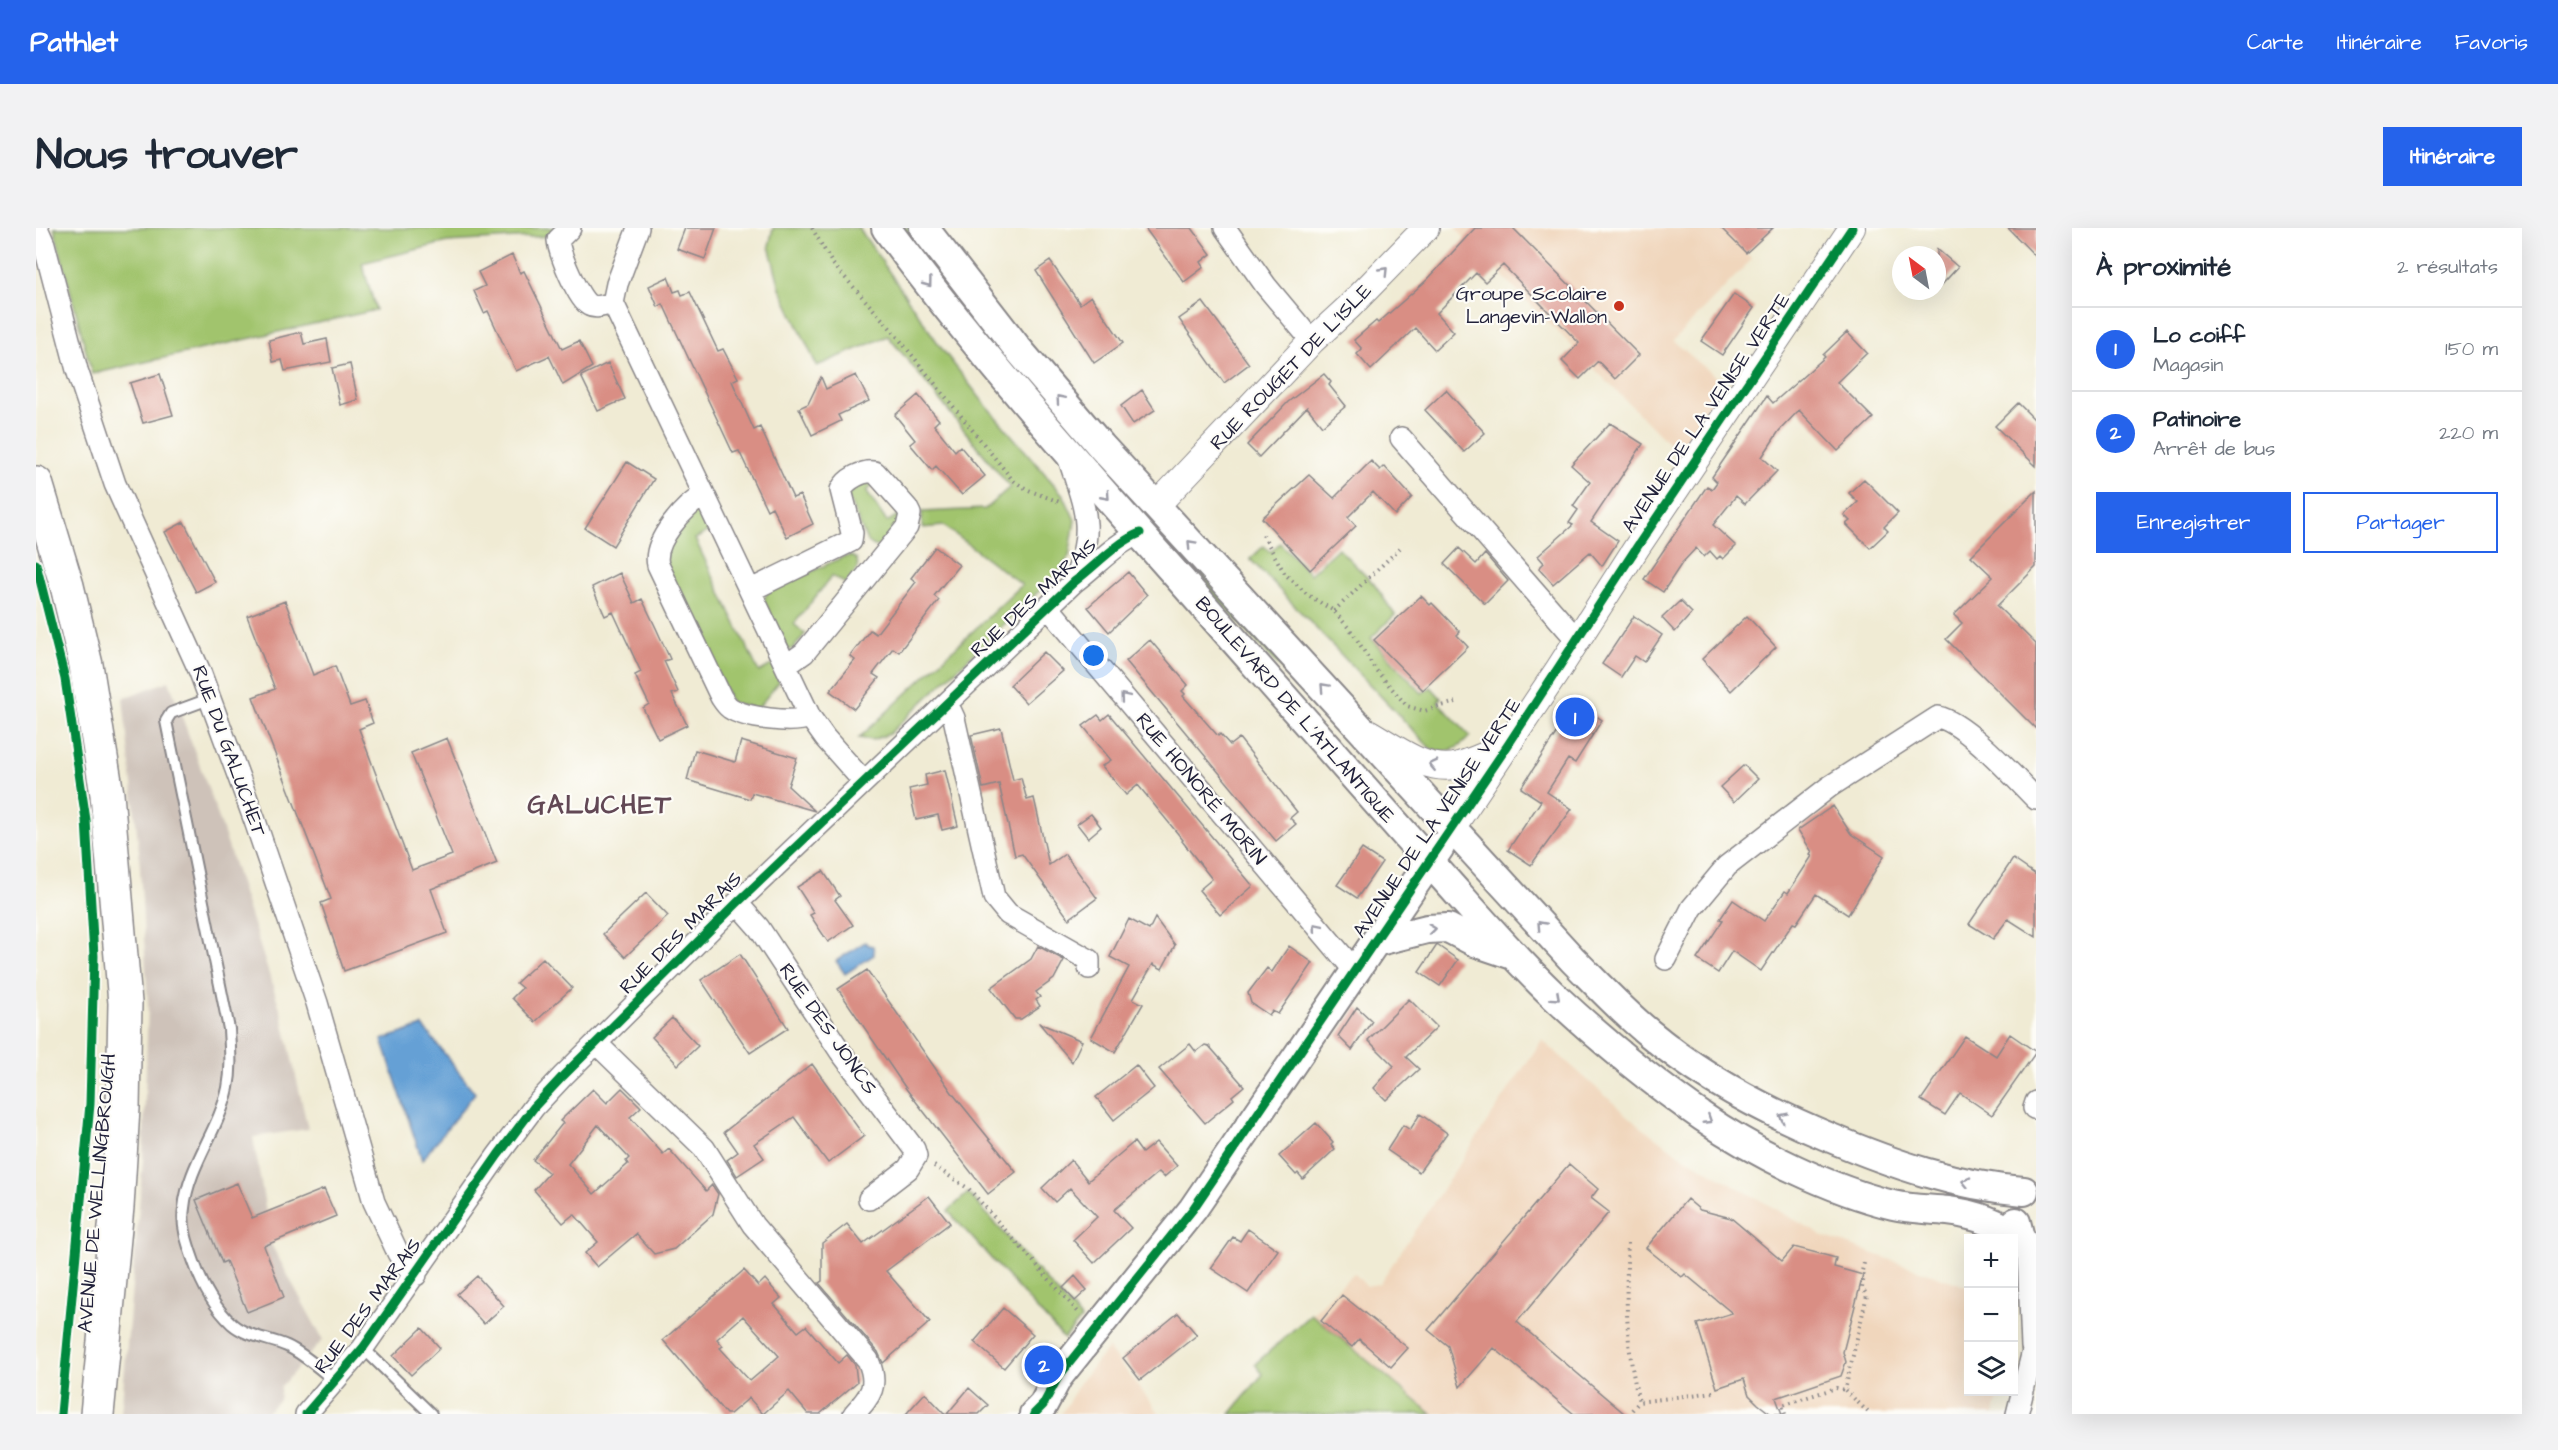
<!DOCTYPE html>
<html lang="fr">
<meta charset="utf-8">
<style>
:root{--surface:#fff;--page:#f2f2f3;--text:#1f2937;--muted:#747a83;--line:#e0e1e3;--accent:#2563eb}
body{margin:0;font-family:"Architects Daughter",sans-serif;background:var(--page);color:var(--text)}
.controls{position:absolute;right:18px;bottom:18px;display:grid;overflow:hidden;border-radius:0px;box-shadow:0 6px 24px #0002}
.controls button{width:54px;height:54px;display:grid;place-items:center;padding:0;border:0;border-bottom:2px solid var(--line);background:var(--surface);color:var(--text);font:30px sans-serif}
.compass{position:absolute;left:1856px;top:18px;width:54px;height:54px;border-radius:50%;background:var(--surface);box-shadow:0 6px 24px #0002;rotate:328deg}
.you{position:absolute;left:1058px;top:428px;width:21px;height:21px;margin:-15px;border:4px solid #fff;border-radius:50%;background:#1a73e8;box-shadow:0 0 0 9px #1a73e833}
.badge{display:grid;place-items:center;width:39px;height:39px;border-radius:50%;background:var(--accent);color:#fff;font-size:20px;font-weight:700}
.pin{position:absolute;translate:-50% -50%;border:3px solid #fff;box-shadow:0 2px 6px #0006}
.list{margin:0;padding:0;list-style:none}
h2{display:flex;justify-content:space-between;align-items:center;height:78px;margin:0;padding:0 24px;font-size:26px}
h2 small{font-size:20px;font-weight:400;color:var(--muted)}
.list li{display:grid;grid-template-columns:39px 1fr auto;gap:18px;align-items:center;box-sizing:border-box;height:84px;padding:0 24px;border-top:2px solid var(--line)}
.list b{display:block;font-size:22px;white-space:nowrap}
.list p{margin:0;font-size:20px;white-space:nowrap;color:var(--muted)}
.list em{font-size:20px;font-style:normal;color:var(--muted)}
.actions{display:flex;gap:12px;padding:18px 24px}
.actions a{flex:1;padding:14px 0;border:2px solid var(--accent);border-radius:0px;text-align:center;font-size:21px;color:var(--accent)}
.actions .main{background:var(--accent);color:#fff}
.icon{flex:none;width:33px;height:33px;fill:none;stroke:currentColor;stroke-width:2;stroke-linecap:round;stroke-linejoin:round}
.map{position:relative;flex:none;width:2000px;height:1186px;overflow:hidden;border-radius:0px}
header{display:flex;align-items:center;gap:36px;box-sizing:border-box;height:84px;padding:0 30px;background:var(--accent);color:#fff}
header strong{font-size:28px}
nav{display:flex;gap:33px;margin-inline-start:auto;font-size:21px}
.intro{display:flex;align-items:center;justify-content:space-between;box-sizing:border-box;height:144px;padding:0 36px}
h1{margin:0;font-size:42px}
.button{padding:15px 27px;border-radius:0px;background:var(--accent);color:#fff;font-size:21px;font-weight:700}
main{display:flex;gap:36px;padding:0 36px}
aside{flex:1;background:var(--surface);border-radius:0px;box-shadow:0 6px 24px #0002}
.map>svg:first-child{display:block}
.built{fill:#f0d6bc}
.industrial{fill:#cec2b9}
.green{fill:#a1c46d;stroke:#627354;stroke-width:1.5}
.water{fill:#65a0d5;stroke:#446188;stroke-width:1.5}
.building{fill:#d98e84;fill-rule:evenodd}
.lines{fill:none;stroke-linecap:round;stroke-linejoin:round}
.service-casing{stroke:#898688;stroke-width:14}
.minor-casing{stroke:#898688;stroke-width:24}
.tertiary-casing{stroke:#898688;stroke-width:28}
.secondary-casing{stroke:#898688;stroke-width:32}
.primary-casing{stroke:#898688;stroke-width:36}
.path{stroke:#898688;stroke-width:4;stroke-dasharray:1.5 4.5;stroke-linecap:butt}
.service{stroke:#fff;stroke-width:10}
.minor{stroke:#fff;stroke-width:21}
.tertiary{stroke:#fff;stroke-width:26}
.secondary{stroke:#fff;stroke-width:28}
.primary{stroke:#fff;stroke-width:33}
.cycleway-casing{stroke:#fdfcf7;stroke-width:13}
.cycleway{stroke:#00873e;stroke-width:9}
.oneway{stroke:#9c9ca7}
.poi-dot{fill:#c8321e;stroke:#fdfcf7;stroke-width:2}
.labels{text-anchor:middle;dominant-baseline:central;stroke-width:4.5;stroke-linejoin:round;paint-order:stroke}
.poi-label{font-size:20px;fill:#22223b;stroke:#fdfcf7;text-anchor:end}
.street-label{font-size:20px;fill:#22223b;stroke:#fdfcf7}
.district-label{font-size:26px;font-weight:bold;letter-spacing:1.5px;fill:#624855;stroke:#fdfcf7}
</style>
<header>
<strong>Pathlet</strong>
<nav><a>Carte</a><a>Itinéraire</a><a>Favoris</a></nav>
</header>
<div class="intro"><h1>Nous trouver</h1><a class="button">Itinéraire</a></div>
<main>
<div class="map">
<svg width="2000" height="1186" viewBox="0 0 2000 1186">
<rect width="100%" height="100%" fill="#fdfcf7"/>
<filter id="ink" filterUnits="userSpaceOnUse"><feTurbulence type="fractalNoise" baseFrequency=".0167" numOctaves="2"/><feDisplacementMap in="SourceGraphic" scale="12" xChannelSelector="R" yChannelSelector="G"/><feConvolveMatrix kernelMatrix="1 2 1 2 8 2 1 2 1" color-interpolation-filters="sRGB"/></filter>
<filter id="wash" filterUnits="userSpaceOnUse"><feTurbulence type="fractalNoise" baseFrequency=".008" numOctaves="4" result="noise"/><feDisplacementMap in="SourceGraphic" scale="24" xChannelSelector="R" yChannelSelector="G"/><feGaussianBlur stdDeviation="1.35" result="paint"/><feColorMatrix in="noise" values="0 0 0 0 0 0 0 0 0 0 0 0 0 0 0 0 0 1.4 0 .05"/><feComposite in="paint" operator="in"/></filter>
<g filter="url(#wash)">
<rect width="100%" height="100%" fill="#f0ebd4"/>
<path class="built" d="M1419,0H1685L1716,31L1637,113L1689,156L1642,225Z
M1506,812L1605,899L1643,926L1787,1008L1932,1059V1164H1963L1958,1186H1396L1323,1126L1275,1086L1318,1045L1330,1058L1343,1056Z
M1072,1120L1124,1186H1025L1045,1153Z"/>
<path class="industrial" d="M133,453L185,596L246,787L272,901L217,909L236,1018L287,1112L245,1158L243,1172L229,1186H85L107,932L112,776L103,623L87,470Z"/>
<path class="green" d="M18,0H523L513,8L412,14L326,35L340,82L56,146Z
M737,0H823L906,121L948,175L1028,268L1039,292L1033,329L1022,345L853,506L836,512L823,510L986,357L908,298L886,300V284L949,281L974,259L852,108L781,138L744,60L733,18Z
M865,0H872L916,58L1380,581L1377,582L1104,288L1000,171Z
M826,251L840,255L830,263L851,294L865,285L868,290L843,319L838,318L831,313L811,267Z
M663,283L667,286L675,302L659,311L723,444L737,436L740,440L743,454L721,481L695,474L630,338L631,321L654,287Z
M1244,315L1274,346L1302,320L1338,356L1359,387L1335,410L1386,465L1395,459L1405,470L1402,474L1434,508C1423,521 1412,526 1395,521L1214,331L1228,318L1234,324Z
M815,328L821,331L822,340L810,356L796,348L758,396L769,406L758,420L752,422L728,373L731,364L807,329Z
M932,965L1045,1091L1028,1111L912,983Z
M1275,1086L1396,1186H1194L1227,1146L1219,1136Z"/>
<path class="water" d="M829,714L832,717L837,718L838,727L809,746L800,733Z
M387,798L439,865L386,932L346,812Z"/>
<g id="blocks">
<path class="building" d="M649,0H680L669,31L641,21Z
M1109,0H1156L1175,26L1165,34L1168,39L1148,54Z
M1439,0H1477L1603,127L1579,151L1562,133L1544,151L1526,133L1543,115L1467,37L1449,54L1440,45L1401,85L1418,104L1399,122L1379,100L1335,142L1321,126L1326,121L1318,112L1340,93L1342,95L1392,51Z
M1685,0H1737L1710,25Z
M1972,0H2000V29Z
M1901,21L1922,39L1901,62Z
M476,27L484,45L488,43L526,121L543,113L556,139L527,157L513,128L480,143L452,83L448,85L438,63L449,58L442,44Z
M1014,33L1044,76L1055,68L1087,115L1058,135L1000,43Z
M632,49L638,64L644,62L646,67L654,64L682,123L687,121L702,150L696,153L718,202L724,199L757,270L764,267L777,296L751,309L736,279L731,282L703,223L697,225L627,76L622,79L613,58Z
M1698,66L1718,80L1686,127L1665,113Z
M1167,74L1213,136L1188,155L1143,91Z
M265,104L268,116L291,111L295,134L249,143L246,132L237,134L233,112Z
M1811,104L1831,125L1801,154L1837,190L1802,223L1763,182L1743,203L1726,229L1741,243L1709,276L1700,268L1677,297L1700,318L1687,331L1684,328L1681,331L1674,323L1668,329L1660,320L1646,335L1627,364L1608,351L1671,258L1676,261L1681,254L1676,249L1731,168L1737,175L1789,129L1787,127Z
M572,135L589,171L562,183L545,148Z
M314,136L322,172L304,177L296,140Z
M124,146L137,187L107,195L94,155Z
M1288,146L1295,154L1293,157L1310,178L1286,198L1271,179L1223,229L1211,217L1252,174Z
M820,147L833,173L802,187L805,193L776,207L763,180L772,176L785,149L790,161Z
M1106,162L1119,182L1097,196L1085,178Z
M1410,162L1449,205L1428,224L1389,182Z
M882,167L903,192L898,197L919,223L924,218L949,248L926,267L900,238L896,242L874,216L879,212L859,187Z
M1982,175L2000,193V238L1959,198Z
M1574,195L1607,216L1555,294L1582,313L1566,338L1554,324L1517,356L1503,340L1508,335L1502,328L1537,297L1533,295L1542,282L1537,278L1554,254L1535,237Z
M1335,233L1344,242L1348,238L1376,269L1359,287L1337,264L1312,289L1320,298L1274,342L1226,290L1273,247L1298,270Z
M591,234L618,251L577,318L549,300Z
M1828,251L1862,285L1848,299L1852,303L1834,320L1810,296L1814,293L1808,287L1822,274L1813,265Z
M2000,263V339L1961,378L2000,416V501L1910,411L1926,395L1918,387L1957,349L1935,328Z
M148,294L179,354L160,364L129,304Z
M899,319L923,337L898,368L903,372L863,424L857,420L837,446L843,450L818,481L794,463L819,432L814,428L834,402L840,406L880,354L875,350Z
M1423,320L1440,336L1449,326L1472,353L1449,376L1408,336Z
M1092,344L1111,367L1073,404L1052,379Z
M584,345L598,375L606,371L620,400L634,431L628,433L642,464L636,466L651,497L622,511L607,480L613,476L599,447L605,444L577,384L569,388L556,359Z
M1385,368L1394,377L1396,375L1424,404L1421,407L1432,419L1387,462L1338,412Z
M249,373L277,447L299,438L314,478L329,473L337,495L323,501L376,642L416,627L375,525L411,510L461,635L395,661L411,705L308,743L285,675L295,671L217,469L239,461L211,388Z
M1644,373L1656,385L1639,404L1626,390Z
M1598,388L1626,407L1608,434L1599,428L1585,449L1566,436Z
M1711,388L1740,419L1695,463L1666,431Z
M1114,412L1152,457L1146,463L1149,466L1147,468L1182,508L1184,506L1194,517L1203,510L1261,584L1254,590L1260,596L1240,613L1090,433Z
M1008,424L1027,443L990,475L974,457Z
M1540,474L1566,492L1539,535L1532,531L1511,564L1536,581L1495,637L1472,622L1505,573L1485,560Z
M1073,486L1217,658L1184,687L1163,662L1176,651L1146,613L1147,612L1102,557L1090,567L1066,538L1075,532L1047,498L1062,487L1066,492Z
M965,500L977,552L985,550L991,572L998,570L1013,637L1029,626L1061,670L1033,691L986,626L979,628L963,556L947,560L935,507Z
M705,513L761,530L752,558L779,583L716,565L714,571L651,552L659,522L699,534Z
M1708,537L1722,551L1698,574L1684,559Z
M909,542L922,598L906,602L902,587L880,592L873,561L891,557L889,547Z
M1797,578L1815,606L1848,628L1812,687L1780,666L1760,696L1757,695L1725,743L1696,723L1682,745L1661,731L1687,692L1684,691L1697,672L1728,693L1749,663L1752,665L1776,628L1774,627L1776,624L1762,602Z
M1055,586L1065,599L1052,610L1041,596Z
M1326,621L1346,634L1321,670L1301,657Z
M1977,631L2000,647V709L1972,691L1957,711L1933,696Z
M787,643L804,668L799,672L817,697L792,714L774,687L778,685L761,659Z
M610,665L632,688L589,729L567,706Z
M1119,690L1139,717L1126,741L1117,736L1097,771L1107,776L1079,824L1055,810L1093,739L1074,729L1093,691L1113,702Z
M1401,717L1422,732L1404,758L1383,744Z
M1002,718L1028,732L1018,751L1000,764L1004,769L1000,772L1004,778L985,791H979L955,760L995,731Z
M1253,718L1277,735L1242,786L1236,783L1233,787L1215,775L1212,765L1231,740L1236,744Z
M704,726L752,800L714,825L665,752Z
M507,730L536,760L499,794L476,770L486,760L480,755Z
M831,742L917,866L980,944L952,966L871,862L802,761Z
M1373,771L1401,799L1370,829L1383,841L1350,872L1338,860L1358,838L1332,812Z
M1321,779L1336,793L1316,822L1302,808Z
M636,790L662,818L642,837L616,809Z
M1003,795L1046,813L1036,834Z
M1974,806L2000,824L1956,887L1924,865L1909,887L1885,872L1929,808L1960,828Z
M1154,816L1160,824L1169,817L1173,818L1208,858L1196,868L1198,871L1169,895L1123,841Z
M776,836L828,908L792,935L758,889L718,916L728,930L701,948L691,932L702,924L688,904Z
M1100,837L1118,860L1078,892L1060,869Z
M586,860L605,879L594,889L627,926L633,921L670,963L676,957L682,966L677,986L638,1021L618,1026L600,1006L561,1039L549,1025L562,1014L538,986L527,995L498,962L513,945L497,932L527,895L524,893L557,861L571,875ZM562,897L593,930L590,933L592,936L558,966L532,936Z
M1384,886L1411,905L1383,944L1351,922L1367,897L1374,902Z
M1280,895L1297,914L1295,916L1299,921L1267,951L1262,945L1260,947L1243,928Z
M1098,914L1106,925L1120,914L1141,938L1128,949L1123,944L1078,982L1095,1000L1058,1035L1037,1012L1061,989L1034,960L1019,974L1006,960L1035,932L1052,953Z
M1533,936L1562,961L1555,970L1573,984L1481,1094L1589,1186H1538L1458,1120L1424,1159L1412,1118L1392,1102Z
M201,955L216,990L288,961L300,988L228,1018L248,1069L211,1084L190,1033L186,1035L160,972Z
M893,968L914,995L850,1043L894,1094L847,1135L842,1124L783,1055L786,1053V1015L811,996L827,1016Z
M1651,971L1664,982L1695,990L1746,1033L1758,1019L1800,1030L1798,1039L1827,1047L1807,1124L1810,1134L1805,1148L1740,1170L1746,1186H1735L1722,1176L1713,1167L1708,1151L1681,1160L1661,1096L1696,1085L1649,1046L1646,1049L1610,1020Z
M1212,1001L1242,1022L1212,1065L1175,1040L1197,1009L1204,1013Z
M708,1042L722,1058L729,1051L745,1070L738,1076L762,1104L770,1098L802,1135L811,1127L819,1137L821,1154L784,1186H772L753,1163L727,1186L713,1170L694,1186H690L627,1112ZM707,1088L743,1128L714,1153L684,1120L687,1118L681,1111Z
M441,1048L468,1078L448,1096L421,1066Z
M1039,1048L1051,1062L1039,1073L1027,1060Z
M1306,1067L1372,1120L1355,1139L1323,1111L1316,1119L1285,1093Z
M967,1080L997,1106L968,1140L938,1114Z
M1142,1085L1161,1107L1104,1152L1087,1130Z
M386,1100L404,1120L375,1147L357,1128Z
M933,1160L952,1177L943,1186H911Z
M889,1165L909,1186H870Z"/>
</g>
</g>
<g filter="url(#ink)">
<use href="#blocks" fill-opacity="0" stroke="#898688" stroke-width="1.5"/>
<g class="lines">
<defs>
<path id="service" d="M173,471L135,485L130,493L193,801C194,821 196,840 192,860C183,902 152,938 148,980C145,998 152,1017 158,1034C166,1057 178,1079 196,1096C211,1109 233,1110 251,1118C268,1126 284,1141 299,1153
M327,1120L395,1186"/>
<path id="minor" d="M1,0L8,16L41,142L79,256L164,444L219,593L281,775L338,974L362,1025L370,1038L380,1047
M534,0L522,12C523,25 542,71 553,77C560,81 569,77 577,75
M602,0L581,56L577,75L774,489L789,510L828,554
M1189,0L1230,58L1276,113
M1365,210L1541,412
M1033,231C1050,284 1059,300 1038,354
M668,267C649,277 616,314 622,337L685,469C687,472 690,477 694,480C709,490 757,496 774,489
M715,362L815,313L816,305L805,262C810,251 827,242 839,244L871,280L874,286L871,299L768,425L751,437
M1012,379L1319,743
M911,475L918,490L958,669L972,686L1053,732V740
M701,675L723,700L804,823L878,921L880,928L872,941L833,971
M1630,731L1656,680L1691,638L1793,559L1902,489C1930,495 1978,549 2000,571
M560,815L668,920L717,997L832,1132C843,1158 835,1167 818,1186
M1998,880L2000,874
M1992,1024L1996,1119
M270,1186L327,1120L462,927L498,879L527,848L701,675L1038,354C1060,338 1078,316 1104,305
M1981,1186L2000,1111"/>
<path id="tertiary" d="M1120,278L1276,113L1313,79L1390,0
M1332,504C1359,519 1391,546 1423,537C1440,532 1456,524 1472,517
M1416,600L1522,442L1601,319L1816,0"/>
<path id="secondary" d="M850,0C963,153 1093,292 1218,435C1278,503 1338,572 1399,640C1437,682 1474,726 1516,766C1563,810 1613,852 1667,889C1719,925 1795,962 1857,977C1875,981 1894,981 1912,983C1937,986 1963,995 1984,1010
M888,0L982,121L1065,218L1537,732C1562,757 1586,783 1613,805C1668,851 1729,883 1795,910C1857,936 1920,958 1988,963
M1339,714L1391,701L1412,700L1439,714L1477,727
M1980,994L1984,1010L2000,1032
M998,1186L1007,1177L1022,1149L1157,981L1404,619"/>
<path id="primary" d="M0,255L31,358L50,437L71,566L89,775L87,880L81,979L61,1186"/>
</defs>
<use href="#service" class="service-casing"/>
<use href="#minor" class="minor-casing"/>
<use href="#tertiary" class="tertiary-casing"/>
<use href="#secondary" class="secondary-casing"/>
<use href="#primary" class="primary-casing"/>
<path class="path" d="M776,0L796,35L855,101L975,250C990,264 1007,267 1026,275
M1227,307L1249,346L1272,367L1298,383L1317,405L1339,441L1371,478L1388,483L1420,474
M1298,383L1364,320
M898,938L933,961L1043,1085
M1592,1015C1589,1069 1590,1121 1603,1174
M1828,1035L1826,1043L1828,1048L1826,1060L1831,1067L1809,1162L1834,1186
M1596,1182L1603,1174L1678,1164
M1749,1186L1746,1177L1800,1160L1809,1162"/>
<use href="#service" class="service"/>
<use href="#minor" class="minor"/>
<use href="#tertiary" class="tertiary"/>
<use href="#secondary" class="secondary"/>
<use href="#primary" class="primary"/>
<defs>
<path id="cycleway" d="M0,336L29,451L50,592L58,728L54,876L25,1186
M270,1186L327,1120L462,927L498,879L527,848L701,675L1038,354C1060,338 1078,316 1104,305
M998,1186L1007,1177L1022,1149L1157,981L1472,517L1601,319L1816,0"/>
</defs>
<use href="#cycleway" class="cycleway-casing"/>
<use href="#cycleway" class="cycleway"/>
</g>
<defs><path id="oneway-chevron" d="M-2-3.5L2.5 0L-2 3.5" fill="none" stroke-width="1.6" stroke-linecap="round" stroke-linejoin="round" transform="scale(1.5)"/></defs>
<g class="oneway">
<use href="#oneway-chevron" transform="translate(1348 43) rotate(-46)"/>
<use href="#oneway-chevron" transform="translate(892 55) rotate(53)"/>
<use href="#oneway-chevron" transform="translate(1024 171) rotate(-131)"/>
<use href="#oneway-chevron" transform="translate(1070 268) rotate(48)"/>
<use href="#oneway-chevron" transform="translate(1155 316) rotate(-133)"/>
<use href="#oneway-chevron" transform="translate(1288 459) rotate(-133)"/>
<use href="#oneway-chevron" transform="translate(1088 469) rotate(-130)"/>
<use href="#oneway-chevron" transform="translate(1397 537) rotate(-167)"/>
<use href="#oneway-chevron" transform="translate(1505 697) rotate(-133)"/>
<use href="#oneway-chevron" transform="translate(1281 699) rotate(-130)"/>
<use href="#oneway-chevron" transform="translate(1396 701) rotate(-7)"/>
<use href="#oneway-chevron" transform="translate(1520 769) rotate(42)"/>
<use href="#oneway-chevron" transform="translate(1747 889) rotate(-154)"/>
<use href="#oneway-chevron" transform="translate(1672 892) rotate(33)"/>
<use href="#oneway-chevron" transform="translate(1930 954) rotate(-167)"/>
</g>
</g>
<circle class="poi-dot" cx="1583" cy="78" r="6"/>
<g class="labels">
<g class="poi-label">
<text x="1571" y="66">Groupe Scolaire<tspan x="1571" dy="23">Langevin-Wallon</tspan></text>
</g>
<g class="street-label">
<text transform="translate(1255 139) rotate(-46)">RUE ROUGET DE L'ISLE</text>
<text transform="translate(1670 185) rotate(-56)">AVENUE DE LA VENISE VERTE</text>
<text transform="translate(998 370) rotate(-43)">RUE DES MARAIS</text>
<text transform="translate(1259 482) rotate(49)">BOULEVARD DE L'ATLANTIQUE</text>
<text transform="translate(193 523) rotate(70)">RUE DU GALUCHET</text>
<text transform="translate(1165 561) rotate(50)">RUE HONORÉ MORIN</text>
<text transform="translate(1401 590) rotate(-56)">AVENUE DE LA VENISE VERTE</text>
<text transform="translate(645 705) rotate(-45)">RUE DES MARAIS</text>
<text transform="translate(792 801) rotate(55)">RUE DES JONCS</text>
<text transform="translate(61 965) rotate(-85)">AVENUE DE WELLINGBROUGH</text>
<text transform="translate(332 1078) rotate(-53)">RUE DES MARAIS</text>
</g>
<g class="district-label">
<text x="564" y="577">GALUCHET</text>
</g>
</g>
</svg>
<div class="controls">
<button>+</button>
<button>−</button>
<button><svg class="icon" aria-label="layers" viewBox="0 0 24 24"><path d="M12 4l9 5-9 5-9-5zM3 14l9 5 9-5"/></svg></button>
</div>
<svg class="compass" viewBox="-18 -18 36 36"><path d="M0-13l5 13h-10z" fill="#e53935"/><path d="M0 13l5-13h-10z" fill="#747a83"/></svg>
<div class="you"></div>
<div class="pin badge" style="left:1539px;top:489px">1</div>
<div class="pin badge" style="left:1008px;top:1137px">2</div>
</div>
<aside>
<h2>À proximité<small>2 résultats</small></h2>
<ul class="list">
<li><span class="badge">1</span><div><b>Lo coiff</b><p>Magasin</p></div><em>150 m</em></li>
<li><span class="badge">2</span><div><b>Patinoire</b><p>Arrêt de bus</p></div><em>220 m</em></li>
</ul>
<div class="actions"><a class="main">Enregistrer</a><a>Partager</a></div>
</aside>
</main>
